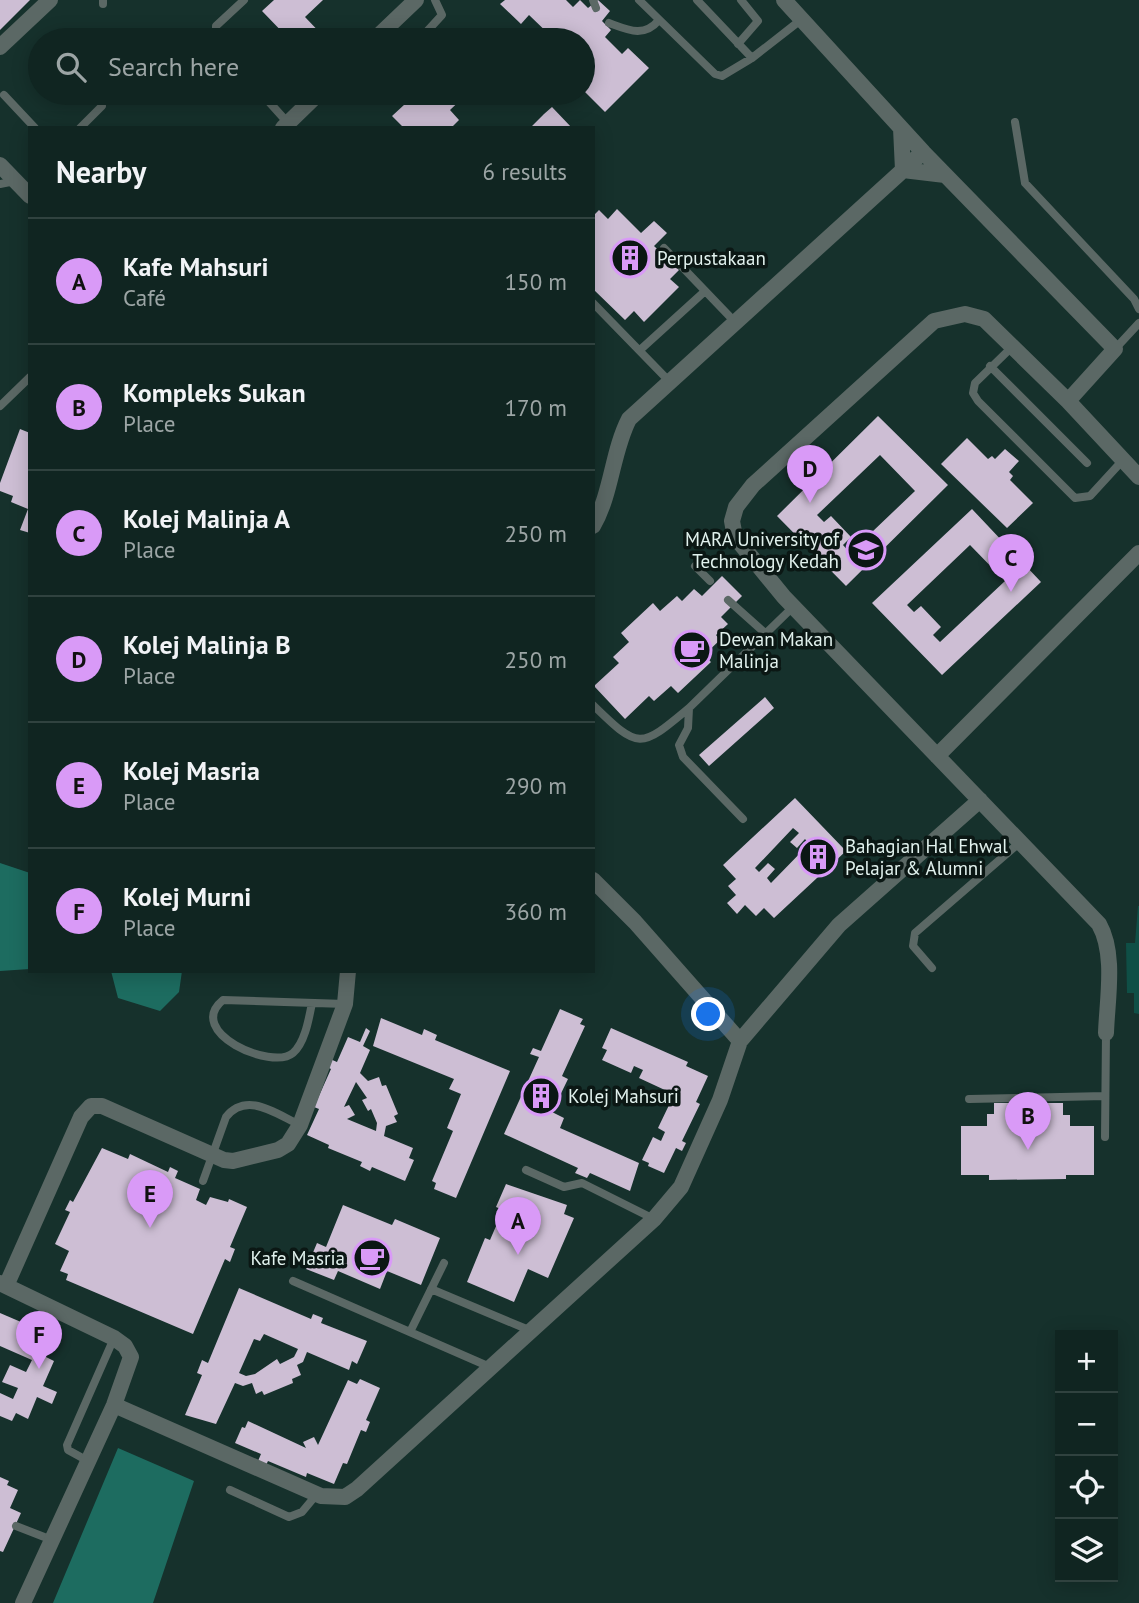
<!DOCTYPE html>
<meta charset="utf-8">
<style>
:root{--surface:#102521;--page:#1e312e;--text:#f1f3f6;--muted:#9ca5a5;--line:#30423f;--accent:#d99af7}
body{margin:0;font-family:"PT Sans",sans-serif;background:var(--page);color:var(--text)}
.controls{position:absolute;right:21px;bottom:21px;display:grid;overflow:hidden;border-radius:0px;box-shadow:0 4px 18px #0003}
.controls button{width:63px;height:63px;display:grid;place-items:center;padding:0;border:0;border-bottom:2px solid var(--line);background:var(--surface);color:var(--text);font:35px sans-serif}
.you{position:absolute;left:709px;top:1015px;width:24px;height:24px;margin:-18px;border:5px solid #fff;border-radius:50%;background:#1a73e8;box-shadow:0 0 0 10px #1a73e833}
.badge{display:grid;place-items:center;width:46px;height:46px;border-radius:50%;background:var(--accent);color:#111;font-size:23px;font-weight:700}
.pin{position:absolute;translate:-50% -58px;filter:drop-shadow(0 2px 4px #0008)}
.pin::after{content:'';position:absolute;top:37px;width:24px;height:21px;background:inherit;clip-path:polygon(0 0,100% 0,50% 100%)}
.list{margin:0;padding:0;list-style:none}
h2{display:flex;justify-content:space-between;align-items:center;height:91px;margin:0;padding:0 28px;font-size:30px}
h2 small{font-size:23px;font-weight:400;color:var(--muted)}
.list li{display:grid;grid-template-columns:46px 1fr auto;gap:21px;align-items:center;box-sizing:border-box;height:126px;padding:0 28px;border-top:2px solid var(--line)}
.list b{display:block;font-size:26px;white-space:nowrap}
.list p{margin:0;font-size:23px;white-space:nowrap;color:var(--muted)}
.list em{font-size:23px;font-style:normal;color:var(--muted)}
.icon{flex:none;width:38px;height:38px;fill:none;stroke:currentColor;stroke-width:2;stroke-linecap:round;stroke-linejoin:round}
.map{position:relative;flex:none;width:1139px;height:1603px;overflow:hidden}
.search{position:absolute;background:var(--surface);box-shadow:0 4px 18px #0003;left:28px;top:28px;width:567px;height:77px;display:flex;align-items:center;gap:18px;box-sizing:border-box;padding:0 24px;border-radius:38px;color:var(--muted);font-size:26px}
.panel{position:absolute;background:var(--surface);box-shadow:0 4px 18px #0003;left:28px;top:126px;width:567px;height:847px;border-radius:0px}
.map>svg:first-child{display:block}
.green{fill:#0f4f46}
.forest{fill:#1d6c60}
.building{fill:#cdbed4;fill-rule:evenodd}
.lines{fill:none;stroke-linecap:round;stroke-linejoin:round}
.lane{stroke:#5b6865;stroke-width:8}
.street{stroke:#5b6865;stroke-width:16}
.labels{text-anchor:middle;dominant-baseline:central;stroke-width:7;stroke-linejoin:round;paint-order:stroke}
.poi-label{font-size:19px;fill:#e1f1ed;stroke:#0b1714;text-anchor:start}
</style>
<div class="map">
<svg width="1139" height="1603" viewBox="0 0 1139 1603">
<rect width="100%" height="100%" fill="#16312c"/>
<path class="green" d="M1138,906H1139V1028V1014L1134,1013V993H1127L1126,943H1135Z"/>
<path class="forest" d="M0,863L30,873V969L0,971Z
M111,971H182L179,992L160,1011L118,998Z
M118,1448L194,1481L153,1603H53Z"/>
<path class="building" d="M0,0H30L0,30Z
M274,0H323L305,17L327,40H290L262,11Z
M505,0H566L573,7L580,0L588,8L598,0L610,11L602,21L611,30L605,37L622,54L628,48L649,68L605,112L583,90V82L590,75L583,67V40H555L529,15L521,24L500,4Z
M417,93H468L450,110L459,120L451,128H404L392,116Z
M552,107L572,128H530L544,114Z
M617,209L641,233L654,221L667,233L654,246L679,270L670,279L679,287L644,322L634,311L625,320L593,289V216L599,210L608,219Z
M878,416L948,485L846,586L777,516ZM880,455L915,491L850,553L843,545L851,537L831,516L824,522L817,515Z
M20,429L30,433V533L20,530L28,509L11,502L13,496L0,491V483Z
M967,438L988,459L992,456L995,459L1005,449L1019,461L1009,472L1013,476L1010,480L1033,503L1007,528L941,464Z
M972,509L1041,582L942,675L872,603ZM970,545L1005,581L940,642L933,635L941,627L921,606L914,612L907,605Z
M722,576L742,596L721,617L728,624L716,635L720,640L704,655L711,662L678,693L671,686L654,701L649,696L625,719L594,686L619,663L613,657L629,642L621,633L653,603L660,611L677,596L682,601L694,589L702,596Z
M765,697L774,708L709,766L699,755Z
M795,798L846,851L774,918L764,908L756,916L745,905L737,914L727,903L736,895L728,886L736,879L723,865ZM793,828L799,833L790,842L797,848L805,839L809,844L771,883L767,878L775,869L768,863L759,872L755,868Z
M560,1009L583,1019L580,1024L585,1026L562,1076L568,1079L552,1112L564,1118L560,1128L639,1163L630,1191L590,1173L587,1178L575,1173L578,1168L504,1134L539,1057L530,1054L533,1048L541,1051Z
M381,1018L422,1035L424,1029L437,1035L435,1040L510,1071L456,1198L434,1189L436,1183L432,1181L453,1131L447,1128L461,1094L449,1089L454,1079L373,1046Z
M366,1028L370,1031L363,1046L370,1050L360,1073L368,1081L379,1077L382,1086L386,1085L398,1114L394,1116L397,1122L386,1126L384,1136L413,1148L409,1158L414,1160L405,1181L372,1167L370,1171L360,1166L362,1162L328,1148L329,1145L307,1135L319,1109L314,1107L331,1069L327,1067L330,1059L337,1062L348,1037L360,1042ZM356,1082L367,1098L362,1100L368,1111L371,1109L377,1123L376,1131L347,1119L355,1115L349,1105L344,1107Z
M611,1028L688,1062L686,1066L708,1076L696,1102L700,1104L682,1141L686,1143L682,1151L676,1148L664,1173L648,1166L649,1163L642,1160L653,1137L661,1141L665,1132L658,1128L670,1103L665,1106L659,1094L667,1091L639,1078L643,1070L634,1066L631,1073L602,1060L607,1050L602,1048Z
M994,1103H1063V1115H1070V1126H1094V1175H1066V1179L989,1180V1175H961V1126H987V1114H994Z
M102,1148L128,1159L130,1154L168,1172L170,1167L178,1171L175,1178L200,1189L196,1200L206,1205L210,1197L228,1202L229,1199L247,1207L230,1247L235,1249L230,1262L225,1259L193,1334L66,1280L68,1274L60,1271L69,1251L55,1244L70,1212L65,1210L70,1200L73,1202Z
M506,1184L567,1205L564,1214L574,1218L548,1278L528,1269L514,1302L467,1282L485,1238L490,1240L503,1210L496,1207Z
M343,1205L392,1225L395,1219L440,1238L421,1285L387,1271L380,1289L338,1271L334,1280L306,1269L317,1243L326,1247Z
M239,1288L311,1319L313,1314L323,1318L321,1323L367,1341L357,1364L352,1361L349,1370L307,1352L303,1362L297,1365L301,1375L292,1379L293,1383L264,1395L262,1391L256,1394L252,1383L243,1386L235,1383L216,1424L185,1415L202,1375L197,1373L202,1360L208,1363ZM264,1334L298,1349L294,1357L280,1364L277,1359L255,1374L246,1376L239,1373L254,1339L260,1341Z
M0,1313L28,1325L24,1334L49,1345L44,1356L54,1361L43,1386L57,1392L52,1404L37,1397L28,1419L16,1413L12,1421L0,1416V1393L13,1399L18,1388L2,1382L10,1365L26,1372L32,1360L0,1346Z
M360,1379L380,1388L366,1420L370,1422L366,1432L361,1430L347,1464L343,1463L334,1484L307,1473L306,1477L268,1461L266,1465L258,1461L261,1454L235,1443L242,1427L245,1428L248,1421L306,1448L303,1442L314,1437L318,1445L348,1380L357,1384Z
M0,1477L9,1481L7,1485L18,1490L10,1508L21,1513L3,1552L0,1551Z"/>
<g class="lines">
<path class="lane" d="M103,0V4
M593,0L596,8
M639,0L715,74L722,76L752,58L802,19
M697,0L752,58
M609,23C628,30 644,38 659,20
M216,40V26L244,0
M419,40L442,15L435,0
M738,44L758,21L741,0
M261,93L288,123
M4,95L35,128
M1015,122L1025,183L1134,299L1139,309
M80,128L102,106L98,93
M0,184L15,181
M664,248L734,321
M593,303L668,380
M1012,347L975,383L973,393L978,401L1075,498L1090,496L1123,460
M1115,349L1139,323
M640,350L704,292
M990,366L1087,463
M0,406L30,377
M695,566L710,581
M728,600L765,633
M593,705C639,750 640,749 689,708
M743,819L683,757L679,745L688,728L689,708L794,606
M932,968L913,946L915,933L1019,843
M312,1003C309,1018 305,1043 293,1053C272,1071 184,1032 223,1000L345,1004
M969,1099L1105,1096
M1105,1137L1106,1033
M526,1170L564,1187L582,1183L654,1219
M203,1181L226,1117C247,1091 276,1114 300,1125
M293,1281L490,1367
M431,1289L529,1330
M410,1332L444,1263
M88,1461L68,1450L67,1445L114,1338
M230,1490L289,1517L302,1512L317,1494
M16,1526L52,1540"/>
<path class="street" d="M784,0L923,152L1115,349L1068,401
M374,40L416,0
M0,47L50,0
M283,128L319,93
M901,128L903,170
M0,165L30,196
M903,170L945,175
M593,526C612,493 612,452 629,419L923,152
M937,756L1139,553
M593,880L635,922L740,1041
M1106,1033C1107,1000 1116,954 1099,924L784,597L735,537L732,521L736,507L753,485L934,321L965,314L984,319L1068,401L1139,477
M0,1283L114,1338L125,1346L131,1357L114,1405L23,1603
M6,1286L81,1117L91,1106H102L224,1160L233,1161L278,1150L288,1144L300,1125L345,1004L348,971
M114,1405L321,1496L345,1497L357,1489L654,1219L681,1187L720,1100L740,1041L839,925L980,800"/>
</g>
<defs>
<symbol id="building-ring" viewBox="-11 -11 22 22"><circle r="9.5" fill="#0b1714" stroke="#d99af7" stroke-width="1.5"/><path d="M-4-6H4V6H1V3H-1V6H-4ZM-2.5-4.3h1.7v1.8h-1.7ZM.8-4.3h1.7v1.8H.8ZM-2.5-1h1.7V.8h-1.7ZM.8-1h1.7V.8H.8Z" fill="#d99af7"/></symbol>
<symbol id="university-ring" viewBox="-11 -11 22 22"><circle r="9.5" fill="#0b1714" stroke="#d99af7" stroke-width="1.5"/><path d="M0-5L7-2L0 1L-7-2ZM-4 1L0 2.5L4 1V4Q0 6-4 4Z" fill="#d99af7"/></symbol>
<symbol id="cafe-ring" viewBox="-11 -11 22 22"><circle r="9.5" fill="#0b1714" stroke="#d99af7" stroke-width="1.5"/><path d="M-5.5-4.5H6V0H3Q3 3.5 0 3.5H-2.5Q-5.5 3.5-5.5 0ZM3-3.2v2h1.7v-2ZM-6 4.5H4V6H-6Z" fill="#d99af7"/></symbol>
</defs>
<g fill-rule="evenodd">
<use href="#building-ring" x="608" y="236" width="44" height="44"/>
<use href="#university-ring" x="844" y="528" width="44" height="44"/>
<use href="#cafe-ring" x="670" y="628" width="44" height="44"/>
<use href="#building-ring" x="796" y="835" width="44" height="44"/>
<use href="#building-ring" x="519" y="1074" width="44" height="44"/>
<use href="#cafe-ring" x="350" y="1236" width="44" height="44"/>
</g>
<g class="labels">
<g class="poi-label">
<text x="657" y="258">Perpustakaan</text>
<text x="839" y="539" text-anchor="end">MARA University of<tspan x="839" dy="22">Technology Kedah</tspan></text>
<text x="719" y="639">Dewan Makan<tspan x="719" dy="22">Malinja</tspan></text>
<text x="845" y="846">Bahagian Hal Ehwal<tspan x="845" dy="22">Pelajar &amp; Alumni</tspan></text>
<text x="568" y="1096">Kolej Mahsuri</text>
<text x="345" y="1258" text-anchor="end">Kafe Masria</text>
</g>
</g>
</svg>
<div class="controls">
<button>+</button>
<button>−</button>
<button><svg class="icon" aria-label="locate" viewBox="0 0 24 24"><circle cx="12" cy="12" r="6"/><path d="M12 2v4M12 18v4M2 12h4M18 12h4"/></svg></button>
<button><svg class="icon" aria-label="layers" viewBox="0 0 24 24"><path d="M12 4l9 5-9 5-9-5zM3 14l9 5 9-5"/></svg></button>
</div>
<div class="you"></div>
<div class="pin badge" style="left:518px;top:1255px">A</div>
<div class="pin badge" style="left:1028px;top:1150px">B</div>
<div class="pin badge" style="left:1011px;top:592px">C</div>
<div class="pin badge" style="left:810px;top:503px">D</div>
<div class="pin badge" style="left:150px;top:1228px">E</div>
<div class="pin badge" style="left:39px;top:1369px">F</div>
<div class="search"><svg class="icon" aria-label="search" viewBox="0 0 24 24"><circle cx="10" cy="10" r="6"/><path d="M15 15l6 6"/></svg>Search here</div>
<section class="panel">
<h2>Nearby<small>6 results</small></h2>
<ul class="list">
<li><span class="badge">A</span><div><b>Kafe Mahsuri</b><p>Café</p></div><em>150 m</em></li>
<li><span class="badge">B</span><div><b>Kompleks Sukan</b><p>Place</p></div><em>170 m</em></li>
<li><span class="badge">C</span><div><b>Kolej Malinja A</b><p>Place</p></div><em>250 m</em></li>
<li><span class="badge">D</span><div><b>Kolej Malinja B</b><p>Place</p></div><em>250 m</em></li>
<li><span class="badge">E</span><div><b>Kolej Masria</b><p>Place</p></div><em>290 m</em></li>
<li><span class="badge">F</span><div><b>Kolej Murni</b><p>Place</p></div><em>360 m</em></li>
</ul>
</section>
</div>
